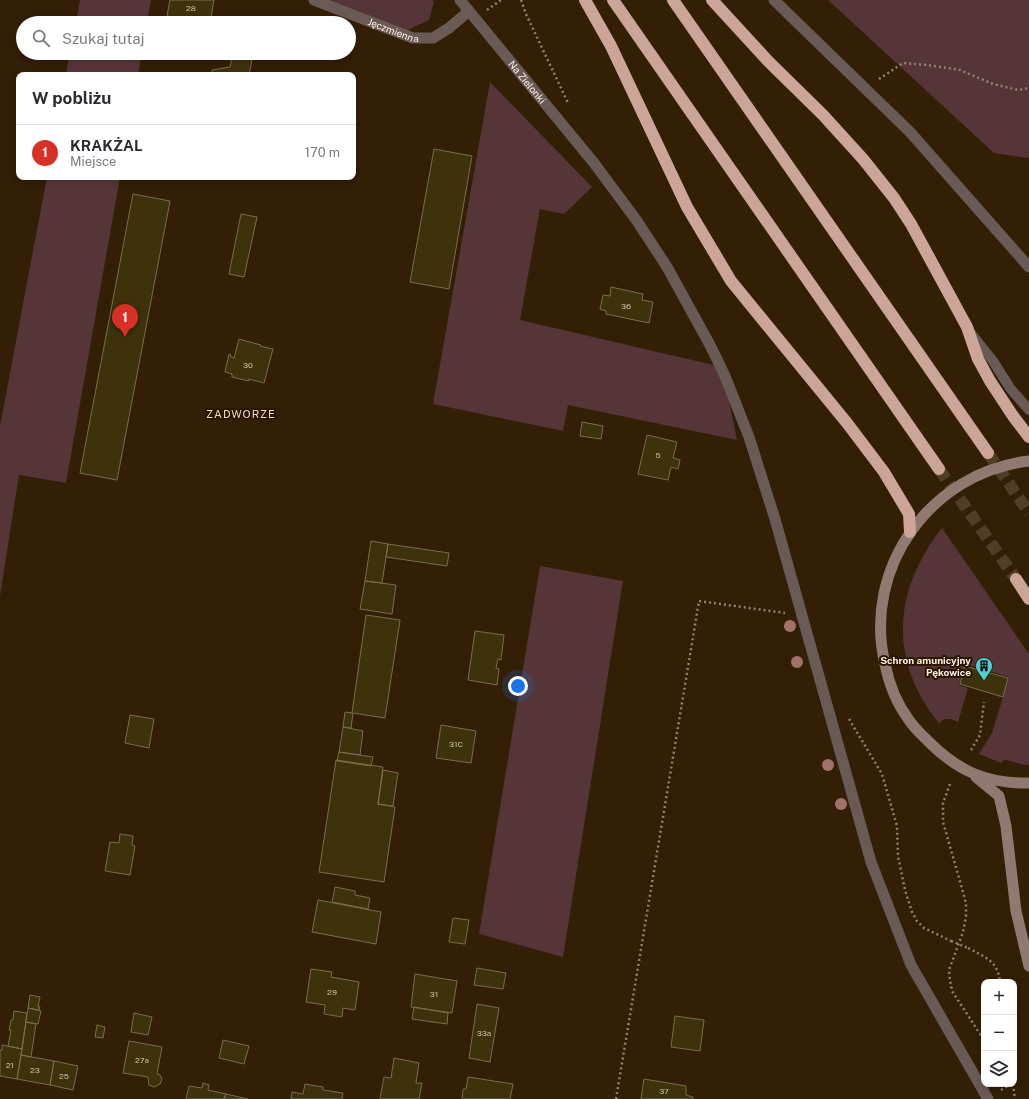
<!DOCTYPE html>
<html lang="pl">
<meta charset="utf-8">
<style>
:root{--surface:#fff;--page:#f2f2f3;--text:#2b2b33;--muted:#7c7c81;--line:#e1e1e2;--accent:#d93025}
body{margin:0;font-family:"Public Sans",sans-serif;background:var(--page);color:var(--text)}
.controls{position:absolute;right:12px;bottom:12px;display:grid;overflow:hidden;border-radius:8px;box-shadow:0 2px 6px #0003}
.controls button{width:36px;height:36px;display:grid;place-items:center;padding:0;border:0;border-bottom:1px solid var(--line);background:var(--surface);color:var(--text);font:20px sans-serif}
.you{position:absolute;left:518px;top:686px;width:14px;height:14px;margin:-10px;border:3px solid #fff;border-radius:50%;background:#1a73e8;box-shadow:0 0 0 6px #1a73e833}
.badge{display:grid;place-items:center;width:26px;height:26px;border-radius:50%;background:var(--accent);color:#fff;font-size:13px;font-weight:700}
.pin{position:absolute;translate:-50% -33px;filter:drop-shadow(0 1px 2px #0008)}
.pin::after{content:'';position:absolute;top:21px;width:14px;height:12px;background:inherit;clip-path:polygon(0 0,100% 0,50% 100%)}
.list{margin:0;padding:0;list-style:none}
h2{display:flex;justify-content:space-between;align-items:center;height:52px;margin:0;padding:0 16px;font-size:17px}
h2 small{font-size:13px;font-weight:400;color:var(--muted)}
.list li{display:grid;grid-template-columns:26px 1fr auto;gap:12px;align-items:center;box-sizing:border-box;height:56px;padding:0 16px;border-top:1px solid var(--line)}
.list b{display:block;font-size:15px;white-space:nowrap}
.list p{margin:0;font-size:13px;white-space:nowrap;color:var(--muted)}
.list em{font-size:13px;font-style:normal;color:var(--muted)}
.icon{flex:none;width:22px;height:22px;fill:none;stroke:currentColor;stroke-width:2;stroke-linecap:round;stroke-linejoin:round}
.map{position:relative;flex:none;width:1029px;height:1099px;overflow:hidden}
.search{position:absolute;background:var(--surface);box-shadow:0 2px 6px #0003;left:16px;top:16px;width:340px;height:44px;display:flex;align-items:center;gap:10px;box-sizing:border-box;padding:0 14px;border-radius:22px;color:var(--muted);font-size:15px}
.panel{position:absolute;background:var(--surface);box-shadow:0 2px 6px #0003;left:16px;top:72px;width:340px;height:108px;border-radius:8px}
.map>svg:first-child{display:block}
.green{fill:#563538}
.building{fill:#3d320c;stroke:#796e4d}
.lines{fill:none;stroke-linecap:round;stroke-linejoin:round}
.motorway-tunnel{stroke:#523e27;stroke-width:12;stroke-dasharray:12 6;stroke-linecap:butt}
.path{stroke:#95826f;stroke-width:2.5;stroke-dasharray:2 3;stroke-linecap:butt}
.service{stroke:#695a55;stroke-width:10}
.minor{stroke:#695a55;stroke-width:11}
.tertiary{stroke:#695a55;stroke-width:11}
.secondary{stroke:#917870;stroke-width:11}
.motorway{stroke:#cba598;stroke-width:12}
.path-bridge{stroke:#95826f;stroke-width:2.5;stroke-dasharray:2 3;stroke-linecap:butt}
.tree{fill:#a0726a}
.labels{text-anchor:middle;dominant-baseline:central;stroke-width:4;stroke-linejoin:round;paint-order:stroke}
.number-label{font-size:8px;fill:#cec0ac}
.street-label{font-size:10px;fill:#fff0e2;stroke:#291500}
.poi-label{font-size:10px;font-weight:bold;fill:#fff0e2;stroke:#291500;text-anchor:end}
.neighbourhood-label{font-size:11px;letter-spacing:1px;fill:#f7dabe;stroke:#291500}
</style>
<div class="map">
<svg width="1029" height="1099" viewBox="0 0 1029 1099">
<rect width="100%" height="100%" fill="#331e06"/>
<path class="green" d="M80,0H151L147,23H76Z
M329,0H432L434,2L429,20L408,30Z
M828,0H1029V158L994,153Z
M70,53H142L138,75H66Z
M490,82L592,187L564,214L540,209L520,320L722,367L737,440L568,405L563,431L433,404Z
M47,177H120L66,483L19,475L0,596V426Z
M942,528L1029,654V765C1020,765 1013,761 1004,760L1001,763L979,754L992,733L1009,677L965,664L959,685L968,688L958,722L951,719H945L939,723C888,661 893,590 942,528Z
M540,566L623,581L563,957L479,934Z"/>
<path class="building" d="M170,0H214L210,23L167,16Z
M233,53L253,54L249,75H212V70L230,67Z
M434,149L472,156L449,289L410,282Z
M133,194L170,201L117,480L80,473Z
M241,214L257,217L244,277L229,274Z
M611,287L643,294L642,300L653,302L649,323L606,314V311L600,309L603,295L610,296Z
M239,339L261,345L260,346L273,349L264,383L249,379V381L232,377V374L225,372L229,354L231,355L230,356L234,358Z
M582,422L603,426L601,439L580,436Z
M647,435L677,442L673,458L680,460L678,469L671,467L668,480L638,474Z
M371,541L388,544L382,583L365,581Z
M388,544L449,553L447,566L386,557Z
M365,581L396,585L392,614L360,609Z
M366,615L400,620L385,718L353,713L351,728L343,727L345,712L352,713Z
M475,631L504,635L501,660L498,659L496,668L499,669L497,685L468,680Z
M965,666L1008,678L1003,697L960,684Z
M130,715L154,719L149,748L125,743Z
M441,725L476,731L471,763L436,758Z
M343,727L363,731L360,755L339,752Z
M339,752L373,757L371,766L337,761Z
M336,760L383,767L378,804L395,807L384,882L319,872Z
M383,770L398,773L393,806L378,804Z
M120,834L133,836L132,845L135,846L130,875L105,871L110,842L119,843Z
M335,887L355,891V895L370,898L368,909L332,902Z
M318,900L381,912L376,944L312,932Z
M453,918L469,920L465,944L449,942Z
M477,968L506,973L503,989L474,985Z
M311,969L332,972L331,977L359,982L355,1010L343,1008L342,1017L324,1014L325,1005L306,1002Z
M415,974L457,981L452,1013L411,1007Z
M30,995L40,997L38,1007H40L39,1010L28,1008Z
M477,1004L499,1008L490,1062L469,1058Z
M414,1007L448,1013L447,1024L412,1019Z
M28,1008L41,1011L38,1024L26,1022Z
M14,1011L27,1013L22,1049L8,1046L11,1030H9L11,1020H13Z
M134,1013L152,1017L148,1035L131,1032Z
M675,1016L704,1020L700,1051L671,1047Z
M26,1022L36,1024L31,1057L21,1055Z
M97,1025L105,1027L103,1038L95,1037Z
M223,1040L249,1046L244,1064L219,1058Z
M129,1041L162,1047L157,1074L160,1075L162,1079L160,1084L154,1087L149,1085L148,1077L123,1073Z
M2,1045L22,1049L17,1079L0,1076V1050H2Z
M21,1055L54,1061L50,1085L17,1079Z
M394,1058L419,1063L416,1083H422L419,1099H380L384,1077L391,1078Z
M54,1061L78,1066L73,1090L50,1085Z
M468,1077L513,1084L510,1099H462L463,1089H466Z
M644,1079L686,1086V1095L693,1097V1099H641Z
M203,1083L209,1085L208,1090L226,1094L224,1099H186L189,1086L202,1088Z
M305,1084L323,1087V1090L343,1093L342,1099H291L292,1092L303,1094Z
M226,1094L248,1099H224Z"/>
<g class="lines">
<path class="motorway-tunnel" d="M988,453L1029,513
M939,469L1016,579"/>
<path class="path" d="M521,0L526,14L568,103
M487,10L501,0
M879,79L903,63L927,65L960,70L993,84L1018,90L1029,88
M849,719L882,774L897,826L898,856L905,890L912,912L917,921L924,928L951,941
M971,750L980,735L984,702
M950,784L943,803V822L963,892L966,904V916L963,932L949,970L950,980L952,991L984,1040
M968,948C985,957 998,961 1000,982
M1013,1084L1015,1099
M1001,1090L1011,1084
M616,1099L699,601L785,613"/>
<path class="service" d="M970,332L993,361L1010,388L1029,410"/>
<g class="minor">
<path id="s1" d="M314,0L413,38H433L449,28L469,11"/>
<path d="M774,0L910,132L1029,267"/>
</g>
<path class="tertiary" id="s2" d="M460,0L594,163L637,221L667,267L710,345L725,376L749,437L775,519L871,862L911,965L988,1099"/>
<path class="secondary" d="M1029,461C931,472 862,568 885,664C889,684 897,704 909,720C914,728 922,735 929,742C958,771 987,784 1029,783
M976,777L999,796L1006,826L1016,911L1029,966"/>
<path class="motorway" d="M585,0L611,46L687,207L731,281L847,423L884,472L909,514L910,532
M613,0L939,469
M673,0L988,453
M712,0L768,61L823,115L863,159L894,198L911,224L967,327L978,359L990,381L1013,416L1029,437
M1016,579L1029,599"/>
<path class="path-bridge" d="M951,941L968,948"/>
</g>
<g class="tree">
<circle cx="790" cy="626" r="6"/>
<circle cx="797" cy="662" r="6"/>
<circle cx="828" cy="765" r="6"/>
<circle cx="841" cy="804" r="6"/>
</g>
<defs>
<symbol id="building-pin" viewBox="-11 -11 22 30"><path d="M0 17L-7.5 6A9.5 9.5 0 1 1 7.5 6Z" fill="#52cdd0" stroke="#291500"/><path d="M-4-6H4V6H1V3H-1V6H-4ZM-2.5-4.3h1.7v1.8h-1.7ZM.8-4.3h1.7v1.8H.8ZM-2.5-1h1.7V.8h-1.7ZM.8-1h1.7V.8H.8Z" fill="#111"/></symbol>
</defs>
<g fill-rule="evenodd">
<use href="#building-pin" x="974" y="656" width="20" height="27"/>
</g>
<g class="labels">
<g class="number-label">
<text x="191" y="8">28</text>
<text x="626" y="306">36</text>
<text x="248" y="365">30</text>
<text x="658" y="455">5</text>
<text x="456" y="744">31C</text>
<text x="332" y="992">29</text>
<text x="434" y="994">31</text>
<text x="484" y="1033">33a</text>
<text x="142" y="1060">27a</text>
<text x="10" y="1065">21</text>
<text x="35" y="1070">23</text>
<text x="64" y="1076">25</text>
<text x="664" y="1091">37</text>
</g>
<g class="street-label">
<text stroke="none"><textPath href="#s1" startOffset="85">Jęczmienna</textPath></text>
<text stroke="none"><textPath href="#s2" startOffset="106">Na Zielonki</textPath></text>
</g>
<g class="poi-label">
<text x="971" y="660">Schron amunicyjny<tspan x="971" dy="12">Pękowice</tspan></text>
</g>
<g class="neighbourhood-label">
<text x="241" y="414">ZADWORZE</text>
</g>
</g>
</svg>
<div class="controls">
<button>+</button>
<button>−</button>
<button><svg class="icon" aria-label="layers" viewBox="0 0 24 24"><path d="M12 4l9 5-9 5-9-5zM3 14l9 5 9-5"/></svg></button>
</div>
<div class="you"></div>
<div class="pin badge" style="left:125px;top:337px">1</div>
<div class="search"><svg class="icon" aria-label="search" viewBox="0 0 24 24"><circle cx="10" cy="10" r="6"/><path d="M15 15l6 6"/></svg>Szukaj tutaj</div>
<section class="panel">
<h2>W pobliżu<small></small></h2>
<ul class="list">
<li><span class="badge">1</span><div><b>KRAKŻAL</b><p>Miejsce</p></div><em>170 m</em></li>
</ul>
</section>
</div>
